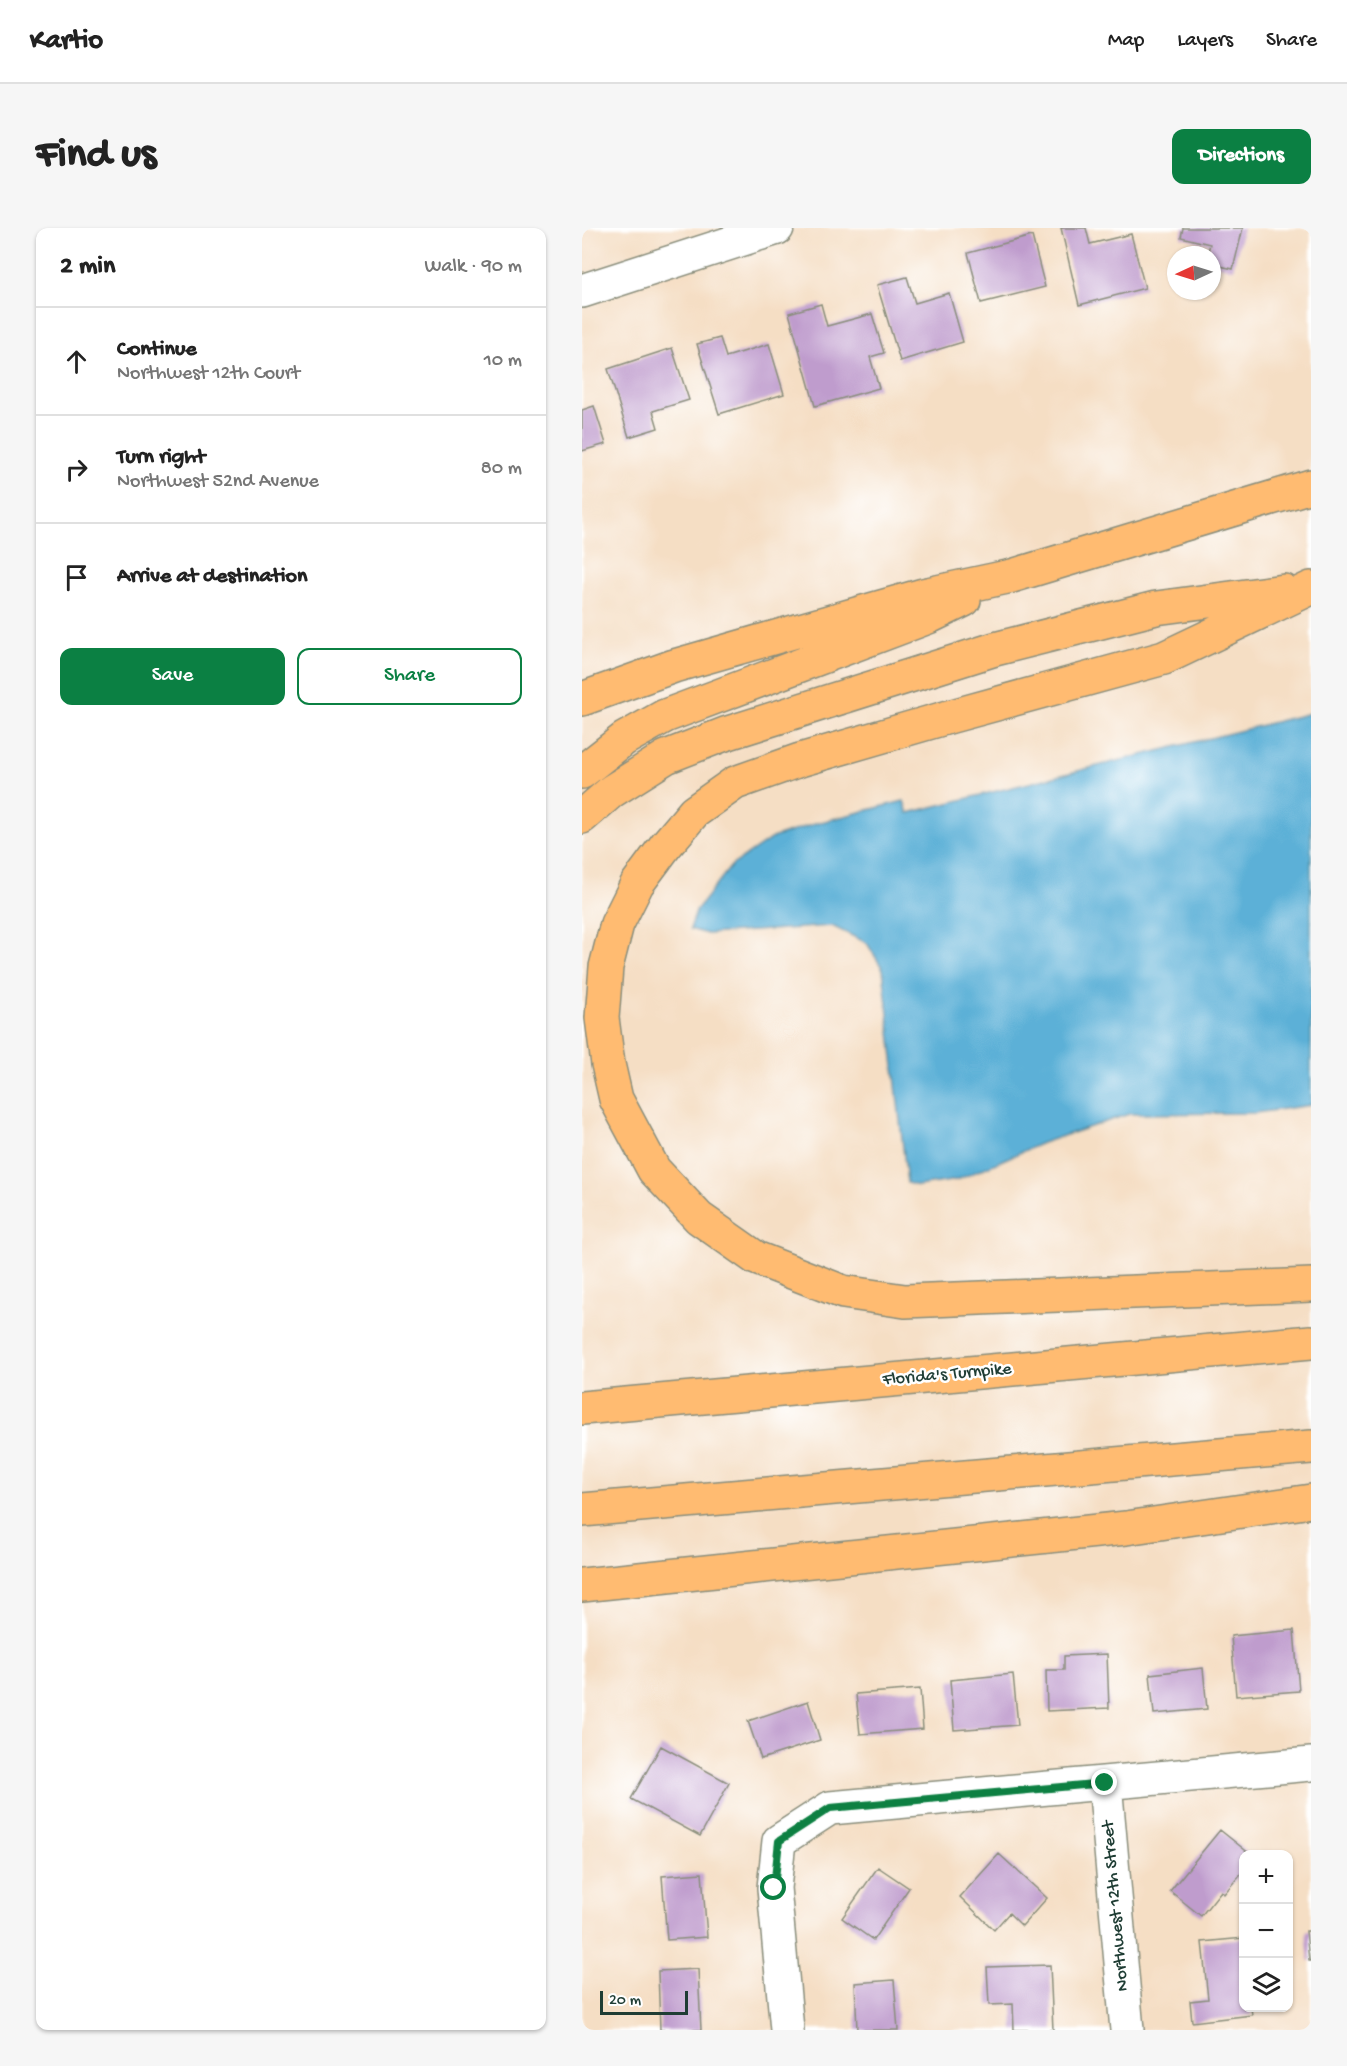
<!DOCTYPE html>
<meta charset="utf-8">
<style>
:root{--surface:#fff;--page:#f6f6f6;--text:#222;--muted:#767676;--line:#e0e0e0;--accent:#0b8043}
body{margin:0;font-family:"Gochi Hand",sans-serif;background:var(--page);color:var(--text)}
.controls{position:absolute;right:18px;bottom:18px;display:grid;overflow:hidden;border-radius:12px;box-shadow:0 2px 4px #0004}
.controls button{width:54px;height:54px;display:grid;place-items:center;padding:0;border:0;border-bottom:2px solid var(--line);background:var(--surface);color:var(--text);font:30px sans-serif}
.compass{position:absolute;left:585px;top:18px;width:54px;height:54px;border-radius:50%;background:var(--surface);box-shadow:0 2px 4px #0004;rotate:266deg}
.scale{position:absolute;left:18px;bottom:15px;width:88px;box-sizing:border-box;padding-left:6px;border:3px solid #1f3d34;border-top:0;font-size:16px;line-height:21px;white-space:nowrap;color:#1f3d34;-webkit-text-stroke:4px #fff;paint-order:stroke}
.stop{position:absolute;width:18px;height:18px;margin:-14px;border:4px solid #0b8043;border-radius:50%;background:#fff}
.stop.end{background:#0b8043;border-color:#fff;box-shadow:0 2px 6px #0008}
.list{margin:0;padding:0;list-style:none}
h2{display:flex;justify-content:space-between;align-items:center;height:78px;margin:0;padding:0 24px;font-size:26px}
h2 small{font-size:20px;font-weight:400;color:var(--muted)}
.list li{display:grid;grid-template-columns:39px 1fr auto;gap:18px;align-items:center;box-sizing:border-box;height:108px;padding:0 24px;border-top:2px solid var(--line)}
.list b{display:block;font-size:22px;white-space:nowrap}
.list p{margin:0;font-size:20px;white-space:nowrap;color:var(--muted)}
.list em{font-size:20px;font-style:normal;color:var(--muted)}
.actions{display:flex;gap:12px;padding:18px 24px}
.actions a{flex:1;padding:14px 0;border:2px solid var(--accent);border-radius:12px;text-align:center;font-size:21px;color:var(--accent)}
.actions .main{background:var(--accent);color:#fff}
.icon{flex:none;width:33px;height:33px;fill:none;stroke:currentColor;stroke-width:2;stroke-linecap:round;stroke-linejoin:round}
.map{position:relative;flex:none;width:729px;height:1802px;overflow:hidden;border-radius:12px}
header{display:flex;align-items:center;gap:36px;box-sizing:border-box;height:84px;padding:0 30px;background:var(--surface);border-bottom:2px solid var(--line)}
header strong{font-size:28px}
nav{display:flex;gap:33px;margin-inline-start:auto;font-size:21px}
.intro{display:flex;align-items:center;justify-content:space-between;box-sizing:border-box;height:144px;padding:0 36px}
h1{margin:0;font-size:42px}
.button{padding:15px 27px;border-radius:12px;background:var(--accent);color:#fff;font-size:21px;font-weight:700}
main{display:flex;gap:36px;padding:0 36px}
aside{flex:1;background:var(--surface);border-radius:12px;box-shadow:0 2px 4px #0004}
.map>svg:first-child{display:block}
.water{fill:#5cb0d7;stroke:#3e7686;stroke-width:1.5}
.building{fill:#bf9ccd}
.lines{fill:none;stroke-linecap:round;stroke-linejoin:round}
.minor-casing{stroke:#8a8e7c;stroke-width:36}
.highway-casing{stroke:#8a8e7c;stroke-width:36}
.minor{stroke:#fff;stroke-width:33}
.highway{stroke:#ffbb71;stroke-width:33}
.route{stroke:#0b8043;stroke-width:8}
.labels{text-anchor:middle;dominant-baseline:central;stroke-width:5;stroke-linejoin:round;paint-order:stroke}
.street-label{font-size:18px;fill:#1f3d34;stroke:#fff}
</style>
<header>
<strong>Kartio</strong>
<nav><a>Map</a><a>Layers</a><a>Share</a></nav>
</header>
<div class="intro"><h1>Find us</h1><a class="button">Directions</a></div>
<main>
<aside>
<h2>2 min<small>Walk · 90 m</small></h2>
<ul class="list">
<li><svg class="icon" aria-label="ahead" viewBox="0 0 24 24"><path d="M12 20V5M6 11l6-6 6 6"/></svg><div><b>Continue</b><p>Northwest 12th Court</p></div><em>10 m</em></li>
<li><svg class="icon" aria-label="right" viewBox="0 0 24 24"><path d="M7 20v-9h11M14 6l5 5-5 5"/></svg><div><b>Turn right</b><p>Northwest 52nd Avenue</p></div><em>80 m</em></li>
<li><svg class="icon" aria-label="arrive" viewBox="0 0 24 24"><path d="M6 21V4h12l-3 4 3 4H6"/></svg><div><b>Arrive at destination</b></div></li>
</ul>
<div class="actions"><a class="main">Save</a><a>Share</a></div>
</aside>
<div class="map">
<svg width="729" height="1802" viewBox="0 0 729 1802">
<rect width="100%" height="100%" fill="#fff"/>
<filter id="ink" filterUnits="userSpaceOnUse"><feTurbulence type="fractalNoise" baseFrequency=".0167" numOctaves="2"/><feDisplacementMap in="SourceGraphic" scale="12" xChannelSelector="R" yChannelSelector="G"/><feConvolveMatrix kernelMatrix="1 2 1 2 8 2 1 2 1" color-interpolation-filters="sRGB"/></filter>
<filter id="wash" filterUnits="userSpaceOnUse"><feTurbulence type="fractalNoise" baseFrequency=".008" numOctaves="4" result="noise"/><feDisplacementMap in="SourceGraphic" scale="24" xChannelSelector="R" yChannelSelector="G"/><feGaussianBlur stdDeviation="1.35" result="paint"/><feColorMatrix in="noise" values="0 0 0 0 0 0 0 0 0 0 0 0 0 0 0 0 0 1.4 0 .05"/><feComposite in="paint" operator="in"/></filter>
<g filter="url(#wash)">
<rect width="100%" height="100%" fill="#f5dec4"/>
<path class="water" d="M729,485V877L673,885L547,886L460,915L375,952L336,958L325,955L301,741L285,715L250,698L125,706L108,701L115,681L149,638L190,610L235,595L322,573L326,585Z"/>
<g id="blocks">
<path class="building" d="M479,0H504L508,16L549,6L563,60L497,77Z
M601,0H661L651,41L630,36V27H625L628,16L599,9Z
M450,8L463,59L399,75L386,25Z
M325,49L333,75L367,65L381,114L318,133L295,57Z
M239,76L245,98L290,86L302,125L288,129L297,160L233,178L207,85Z
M138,110L144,129L187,116L202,166L137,186L115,116Z
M90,120L107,172L71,183L76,200L47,209L26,141Z
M12,178L24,216L0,223V182Z
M712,1402L717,1463L654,1468L649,1408Z
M525,1426L527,1480L465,1483L464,1442H482V1428Z
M621,1440L625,1481L572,1486L568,1446Z
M431,1446L436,1497L372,1502L368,1452Z
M338,1461L341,1501L278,1506L274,1466Z
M226,1473L238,1512L179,1531L166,1493Z
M79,1518L147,1555L118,1608L49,1571Z
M638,1602L668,1626H662V1642L642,1666L639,1663L619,1688L588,1663Z
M417,1626L465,1670L440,1698L427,1685L412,1702L378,1669Z
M296,1639L327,1660L291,1712L260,1690Z
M120,1645L125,1709L85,1712L80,1648Z
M724,1703H729V1733H727Z
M662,1710V1780H669L670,1787L610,1794L608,1773L626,1771L620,1714Z
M468,1737L471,1802H432L431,1776L407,1777L405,1739Z
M116,1741L119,1802H78L76,1743Z
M312,1752L316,1802H275L273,1755Z"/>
</g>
</g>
<g filter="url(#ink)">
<use href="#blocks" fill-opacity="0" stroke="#8a8e7c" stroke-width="1.5"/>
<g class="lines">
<defs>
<path id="minor" d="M0,63L195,0
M523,1555L545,1802
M205,1802L192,1660L197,1613L248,1580L729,1536"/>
<path id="highway" d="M729,360L582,430L370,488L218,532L153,555L112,584L84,617L55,656L35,696L24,739L20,790L26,836L34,871L72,942L117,990L174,1030L261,1064L323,1073L729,1057
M0,471L92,438L341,367L430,348L729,258
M0,544L42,511L83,488L349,388L382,372
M0,589L30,563L84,529L143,506L413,421L574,380L702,363
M0,1180L729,1114
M0,1282L729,1219
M0,1357L544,1300L729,1273"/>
</defs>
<use href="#minor" class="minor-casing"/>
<use href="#highway" class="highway-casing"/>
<use href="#minor" class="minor"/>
<use href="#highway" class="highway"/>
</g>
</g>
<g class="lines" filter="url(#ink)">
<path class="route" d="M192,1660L197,1613L248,1580L523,1555"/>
</g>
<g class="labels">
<g class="street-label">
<text transform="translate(365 1147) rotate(-5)">Florida's Turnpike</text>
<text transform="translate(534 1678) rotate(-95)">Northwest 12th Street</text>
</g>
</g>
</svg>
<div class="controls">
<button>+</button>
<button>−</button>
<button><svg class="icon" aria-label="layers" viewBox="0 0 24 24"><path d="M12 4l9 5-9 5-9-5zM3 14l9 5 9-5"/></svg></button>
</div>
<svg class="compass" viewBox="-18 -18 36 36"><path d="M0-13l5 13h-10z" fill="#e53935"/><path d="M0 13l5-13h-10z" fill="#767676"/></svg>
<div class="scale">20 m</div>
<div class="stop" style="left:192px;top:1660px"></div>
<div class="stop end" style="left:523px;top:1555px"></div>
</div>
</main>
